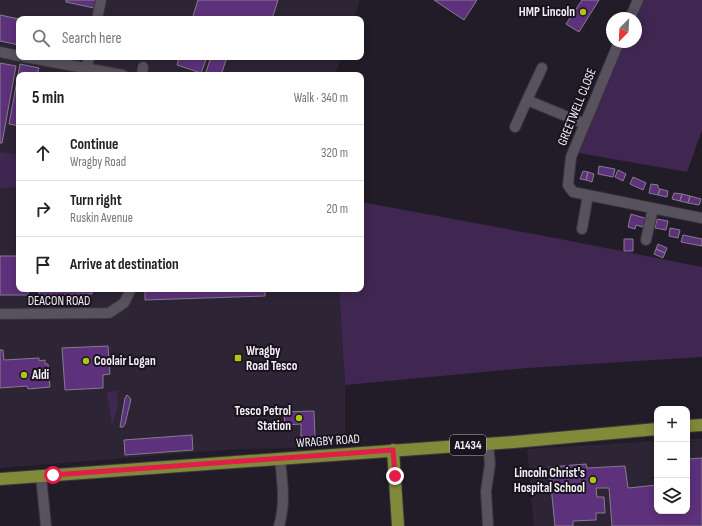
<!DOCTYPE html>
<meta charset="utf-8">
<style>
:root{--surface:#fff;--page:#f6f6f6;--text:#222;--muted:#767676;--line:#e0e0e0}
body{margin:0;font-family:"Sofia Sans Condensed",sans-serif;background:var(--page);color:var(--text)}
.controls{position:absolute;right:12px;bottom:12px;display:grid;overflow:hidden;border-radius:8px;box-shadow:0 2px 10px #0003}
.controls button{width:36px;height:36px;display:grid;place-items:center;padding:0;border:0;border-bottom:1px solid var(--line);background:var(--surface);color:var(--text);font:20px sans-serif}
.compass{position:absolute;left:606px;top:12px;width:36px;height:36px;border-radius:50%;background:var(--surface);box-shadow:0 2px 10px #0003;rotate:204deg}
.stop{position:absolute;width:12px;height:12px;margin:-9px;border:3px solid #e11d48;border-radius:50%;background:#fff}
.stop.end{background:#e11d48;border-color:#fff;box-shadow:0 1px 4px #0008}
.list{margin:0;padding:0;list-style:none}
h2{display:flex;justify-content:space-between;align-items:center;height:52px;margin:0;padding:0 16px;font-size:17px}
h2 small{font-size:13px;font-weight:400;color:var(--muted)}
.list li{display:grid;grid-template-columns:26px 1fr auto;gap:12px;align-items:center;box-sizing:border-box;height:56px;padding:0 16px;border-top:1px solid var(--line)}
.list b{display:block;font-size:15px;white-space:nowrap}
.list p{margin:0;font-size:13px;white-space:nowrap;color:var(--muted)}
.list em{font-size:13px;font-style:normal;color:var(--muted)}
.icon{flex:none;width:22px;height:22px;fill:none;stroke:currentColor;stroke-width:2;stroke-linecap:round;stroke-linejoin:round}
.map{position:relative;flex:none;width:702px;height:526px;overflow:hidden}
.search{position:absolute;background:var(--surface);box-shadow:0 2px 10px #0003;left:16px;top:16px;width:348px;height:44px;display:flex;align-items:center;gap:10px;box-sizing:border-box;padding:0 14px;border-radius:8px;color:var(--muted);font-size:15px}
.panel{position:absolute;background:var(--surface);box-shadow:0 2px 10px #0003;left:16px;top:72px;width:348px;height:220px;border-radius:8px}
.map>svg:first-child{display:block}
.built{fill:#2d2435}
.green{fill:#3f2751}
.building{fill:#5e317c;stroke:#857d8c}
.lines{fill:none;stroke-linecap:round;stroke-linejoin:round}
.minor-casing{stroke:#3a363e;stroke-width:12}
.major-casing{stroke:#3a363e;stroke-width:14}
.minor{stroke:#58515e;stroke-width:10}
.major{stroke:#808a39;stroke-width:12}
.route{stroke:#e11d48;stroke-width:5}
.poi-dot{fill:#acc611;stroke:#19131e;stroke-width:1.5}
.labels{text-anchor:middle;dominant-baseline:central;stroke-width:4;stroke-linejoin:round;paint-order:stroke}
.shield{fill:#19131e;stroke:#b2aeb7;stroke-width:1}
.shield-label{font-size:12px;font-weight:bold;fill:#f4f0f8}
.poi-label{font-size:13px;font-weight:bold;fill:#f4f0f8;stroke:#19131e;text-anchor:end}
.street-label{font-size:13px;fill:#f4f0f8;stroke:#19131e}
</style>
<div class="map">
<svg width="702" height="526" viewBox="0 0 702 526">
<rect width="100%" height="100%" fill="#221c28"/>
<path class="built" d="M0,0H360L354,19H19V57H341L335,75H19V289H339L345,385V443L291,448L237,449L0,468Z
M687,439H702V526H534L527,449L657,441V511H687Z"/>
<path class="green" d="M641,0H702V130L687,172L579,153L624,42H636V18H634Z
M0,152L19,155V187L0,188Z
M361,202L550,237L702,267V357L527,368L345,385L339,289H361Z
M117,391L118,406L112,426L107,392Z"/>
<path class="building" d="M66,0H96L94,8L66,2Z
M198,0H278L272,19H192Z
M434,0H477L464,20Z
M582,0H599L579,32L566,24Z
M0,15L19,19V45L0,41Z
M179,57H207L201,73L177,65Z
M211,57H227L221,75H205Z
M0,63L16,66L2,143H0Z
M20,64L39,68L37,75H19V126L9,124Z
M599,166L615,169L613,177L598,174Z
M618,170L626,174L623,181L615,177Z
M583,171L588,172L586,180L580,179Z
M588,172L594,174L592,182L586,180Z
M633,177L646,183L643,190L630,184Z
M651,184L658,185V188L660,189L658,195L649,193Z
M660,189L668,191L667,197L658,195Z
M674,193L682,194L680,201L672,199Z
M682,194L690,196L688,203L680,201Z
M690,196L701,199L699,205L688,203Z
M631,214L648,219L647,226L643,225V227L636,225L635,229L628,227Z
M657,219L668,221L666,230L655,228Z
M670,228L680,230L678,238L669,236Z
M683,235L702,239V246L681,242Z
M624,239H633V251H624Z
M658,244L667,248L665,253L656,249Z
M656,249L665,253L663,258L654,254Z
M0,256H19V289H28V295H0Z
M39,289H92V294L39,295Z
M145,289H265V296L145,300Z
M108,346L110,374L103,375V388L65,390L62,348Z
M0,350H3L4,360L39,358V361L45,360V364H48L50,387L28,389L27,386L0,388Z
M127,395L131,399L125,424L123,427H120L125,398Z
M314,411L315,437H301V424L285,425L284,412Z
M192,435L193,450L125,455L124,440Z
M702,458V526H612L609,488H596L597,497H604L605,513H596V520L573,521V526H555L549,467L586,464L587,468L625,466L628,488L657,485V511H687V459Z"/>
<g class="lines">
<defs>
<path id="minor" d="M630,18L638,0
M97,19L101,0
M619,42L571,157L568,185L573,192L702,218
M0,52L19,56
M25,57L123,75
M87,68L89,57
M142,75L143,67
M527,100L542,68
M515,127L527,100L585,124
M582,229L588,195
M646,240L653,208
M0,314L109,313L124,303L131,289
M41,476L46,526
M279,526C286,503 282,481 280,458
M488,526L486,491L490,464L488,443"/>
<path id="major" d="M687,426L702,425
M393,450L398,526
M0,479L514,442L657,429"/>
</defs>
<use href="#minor" class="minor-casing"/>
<use href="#major" class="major-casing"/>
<use href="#minor" class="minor"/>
<use href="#major" class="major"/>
</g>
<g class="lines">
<path class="route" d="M53,475L393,450L395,476"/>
</g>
<g class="poi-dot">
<circle cx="583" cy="12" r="4"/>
<rect x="234" y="354" width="8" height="8" rx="2"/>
<circle cx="86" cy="361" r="4"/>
<circle cx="24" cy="375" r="4"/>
<circle cx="299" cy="418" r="4"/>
<circle cx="593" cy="480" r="4"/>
</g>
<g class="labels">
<rect class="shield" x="450" y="435" width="36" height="20" rx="3"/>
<g class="shield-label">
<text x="468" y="445">A1434</text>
</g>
<g class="poi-label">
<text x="575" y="12">HMP Lincoln</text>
<text x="246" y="351" text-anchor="start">Wragby<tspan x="246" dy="15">Road Tesco</tspan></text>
<text x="94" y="361" text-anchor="start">Coolair Logan</text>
<text x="32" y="375" text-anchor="start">Aldi</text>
<text x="291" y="411">Tesco Petrol<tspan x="291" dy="15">Station</tspan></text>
<text x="585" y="473">Lincoln Christ's<tspan x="585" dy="15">Hospital School</tspan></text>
</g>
<g class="street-label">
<text transform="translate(577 107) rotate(-68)">GREETWELL CLOSE</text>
<text x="59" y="301">DEACON ROAD</text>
<text transform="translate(328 441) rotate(-4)">WRAGBY ROAD</text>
</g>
</g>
</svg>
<div class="controls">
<button>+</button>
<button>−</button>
<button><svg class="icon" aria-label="layers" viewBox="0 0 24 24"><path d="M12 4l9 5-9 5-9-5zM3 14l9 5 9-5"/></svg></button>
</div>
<svg class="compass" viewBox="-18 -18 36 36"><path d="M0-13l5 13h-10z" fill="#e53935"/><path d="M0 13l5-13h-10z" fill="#767676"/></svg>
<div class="stop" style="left:53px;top:475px"></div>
<div class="stop end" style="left:395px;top:476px"></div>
<div class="search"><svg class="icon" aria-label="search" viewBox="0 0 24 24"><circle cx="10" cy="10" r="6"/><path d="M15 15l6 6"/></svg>Search here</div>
<section class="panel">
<h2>5 min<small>Walk · 340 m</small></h2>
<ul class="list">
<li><svg class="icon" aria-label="ahead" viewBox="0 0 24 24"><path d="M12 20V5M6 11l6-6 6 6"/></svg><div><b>Continue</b><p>Wragby Road</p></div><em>320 m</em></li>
<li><svg class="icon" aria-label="right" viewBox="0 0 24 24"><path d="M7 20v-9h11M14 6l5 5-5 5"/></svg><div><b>Turn right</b><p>Ruskin Avenue</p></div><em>20 m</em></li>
<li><svg class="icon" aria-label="arrive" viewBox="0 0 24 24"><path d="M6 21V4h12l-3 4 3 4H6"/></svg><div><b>Arrive at destination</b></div></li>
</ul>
</section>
</div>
